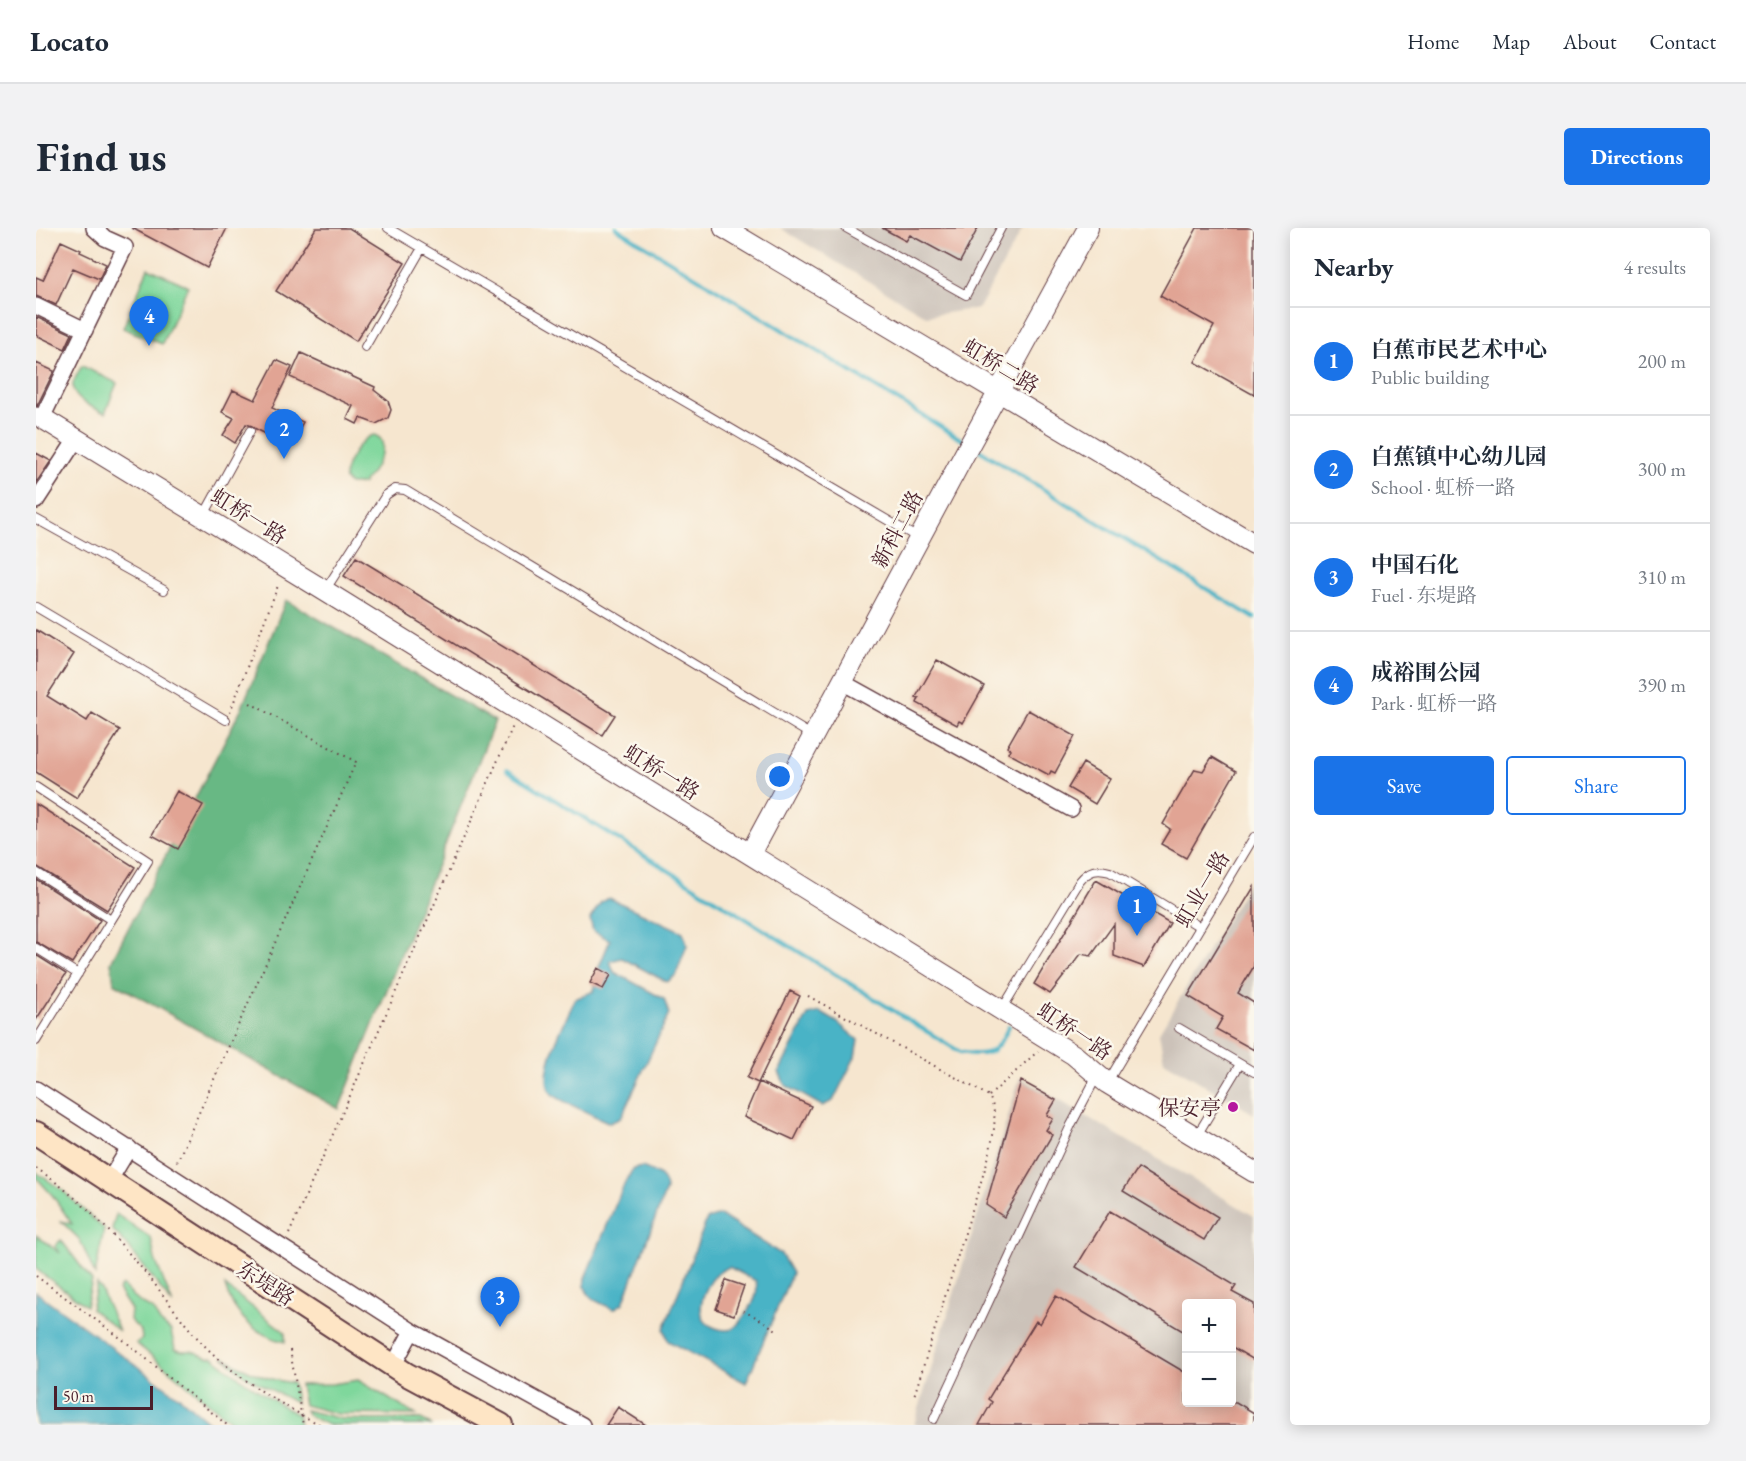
<!DOCTYPE html>
<meta charset="utf-8">
<style>
:root{--surface:#fff;--page:#f2f2f3;--text:#1f2937;--muted:#747a83;--line:#e0e1e3;--accent:#1a73e8}
body{margin:0;font-family:"EB Garamond","Noto Serif SC",serif;background:var(--page);color:var(--text)}
.controls{position:absolute;right:18px;bottom:18px;display:grid;overflow:hidden;border-radius:6px;box-shadow:0 3px 15px #0003}
.controls button{width:54px;height:54px;display:grid;place-items:center;padding:0;border:0;border-bottom:2px solid var(--line);background:var(--surface);color:var(--text);font:30px sans-serif}
.scale{position:absolute;left:18px;bottom:15px;width:99px;box-sizing:border-box;padding-left:6px;border:3px solid #4a1f2b;border-top:0;font-size:16px;line-height:21px;white-space:nowrap;color:#4a1f2b;-webkit-text-stroke:4px #fbf7ec;paint-order:stroke}
.you{position:absolute;left:744px;top:549px;width:21px;height:21px;margin:-15px;border:4px solid #fff;border-radius:50%;background:#1a73e8;box-shadow:0 0 0 9px #1a73e833}
.badge{display:grid;place-items:center;width:39px;height:39px;border-radius:50%;background:var(--accent);color:#fff;font-size:20px;font-weight:700}
.pin{position:absolute;translate:-50% -50px;filter:drop-shadow(0 2px 3px #0008)}
.pin::after{content:'';position:absolute;top:32px;width:21px;height:18px;background:inherit;clip-path:polygon(0 0,100% 0,50% 100%)}
.list{margin:0;padding:0;list-style:none}
h2{display:flex;justify-content:space-between;align-items:center;height:78px;margin:0;padding:0 24px;font-size:26px}
h2 small{font-size:20px;font-weight:400;color:var(--muted)}
.list li{display:grid;grid-template-columns:39px 1fr auto;gap:18px;align-items:center;box-sizing:border-box;height:108px;padding:0 24px;border-top:2px solid var(--line)}
.list b{display:block;font-size:22px;white-space:nowrap}
.list p{margin:0;font-size:20px;white-space:nowrap;color:var(--muted)}
.list em{font-size:20px;font-style:normal;color:var(--muted)}
.actions{display:flex;gap:12px;padding:18px 24px}
.actions a{flex:1;padding:14px 0;border:2px solid var(--accent);border-radius:6px;text-align:center;font-size:21px;color:var(--accent)}
.actions .main{background:var(--accent);color:#fff}
.map{position:relative;flex:none;width:1218px;height:1197px;overflow:hidden;border-radius:6px}
header{display:flex;align-items:center;gap:36px;box-sizing:border-box;height:84px;padding:0 30px;background:var(--surface);border-bottom:2px solid var(--line)}
header strong{font-size:28px}
nav{display:flex;gap:33px;margin-inline-start:auto;font-size:21px}
.intro{display:flex;align-items:center;justify-content:space-between;box-sizing:border-box;height:144px;padding:0 36px}
h1{margin:0;font-size:42px}
.button{padding:15px 27px;border-radius:6px;background:var(--accent);color:#fff;font-size:21px;font-weight:700}
main{display:flex;gap:36px;padding:0 36px}
aside{flex:1;background:var(--surface);border-radius:6px;box-shadow:0 3px 15px #0003}
.map>svg:first-child{display:block}
.industrial{fill:#ccc2b9;fill-rule:evenodd}
.green{fill:#7fd79c;stroke:#647b64;stroke-width:1.5}
.forest{fill:#67b884;stroke:#586c58;stroke-width:1.5}
.water{fill:#48b3c6;stroke:#496978;stroke-width:1.5;fill-rule:evenodd}
.lines{fill:none;stroke-linecap:round;stroke-linejoin:round}
.stream{stroke:#48b3c6;stroke-width:4}
.building{fill:#e1a494}
.service-casing{stroke:#643d44;stroke-width:10}
.minor-casing{stroke:#643d44;stroke-width:18}
.tertiary-casing{stroke:#643d44;stroke-width:22}
.secondary-casing{stroke:#643d44;stroke-width:26}
.path{stroke:#643d44;stroke-width:2;stroke-dasharray:1.5 4.5;stroke-linecap:butt}
.service{stroke:#fff;stroke-width:8}
.minor{stroke:#fff;stroke-width:15}
.tertiary{stroke:#fff;stroke-width:20}
.secondary{stroke:#fee5c5;stroke-width:22}
.poi-dot{fill:#b5179e;stroke:#fbf7ec;stroke-width:2}
.labels{text-anchor:middle;dominant-baseline:central;stroke-width:5;stroke-linejoin:round;paint-order:stroke}
.street-label{font-size:21px;fill:#4a1f2b;stroke:#fbf7ec}
.poi-label{font-size:21px;fill:#4a1f2b;stroke:#fbf7ec;text-anchor:end}
</style>
<header>
<strong>Locato</strong>
<nav><a>Home</a><a>Map</a><a>About</a><a>Contact</a></nav>
</header>
<div class="intro"><h1>Find us</h1><a class="button">Directions</a></div>
<main>
<div class="map">
<svg width="1218" height="1197" viewBox="0 0 1218 1197">
<rect width="100%" height="100%" fill="#fbf7ec"/>
<filter id="ink" filterUnits="userSpaceOnUse"><feTurbulence type="fractalNoise" baseFrequency=".0167" numOctaves="2"/><feDisplacementMap in="SourceGraphic" scale="12" xChannelSelector="R" yChannelSelector="G"/><feConvolveMatrix kernelMatrix="1 2 1 2 8 2 1 2 1" color-interpolation-filters="sRGB"/></filter>
<filter id="wash" filterUnits="userSpaceOnUse"><feTurbulence type="fractalNoise" baseFrequency=".008" numOctaves="4" result="noise"/><feDisplacementMap in="SourceGraphic" scale="24" xChannelSelector="R" yChannelSelector="G"/><feGaussianBlur stdDeviation="1.35" result="paint"/><feColorMatrix in="noise" values="0 0 0 0 0 0 0 0 0 0 0 0 0 0 0 0 0 1.4 0 .05"/><feComposite in="paint" operator="in"/></filter>
<g filter="url(#wash)">
<rect width="100%" height="100%" fill="#f6e6cf"/>
<path class="industrial" d="M744,0H987L943,80L890,88Z
M1218,646V886L1128,833L1123,805Z
M984,849L1218,988V1197H878ZM1150,1076H1196V1174H1150Z"/>
<path class="green" d="M112,40L152,58L126,116L87,100Z
M46,138L81,155L69,185C58,180 35,172 37,156C38,151 43,143 46,138Z
M338,207C359,213 336,246 326,256H314L309,252C306,239 325,209 338,207Z
M0,944L26,962L68,1001L59,1047L44,1012L25,993L36,996L17,968L0,949Z
M80,986L115,1010L119,1031L137,1077L91,1017L76,1001Z
M0,1007L24,1025L19,1018L25,1012L56,1053L50,1078L0,1041Z
M61,1056L64,1060L83,1103L55,1081Z
M86,1057L102,1073L117,1082L124,1094L135,1103L139,1121C144,1124 147,1123 153,1123C163,1123 167,1131 177,1129C204,1151 232,1170 262,1187L264,1197H200L100,1115L106,1111L105,1103L94,1092L95,1082L82,1062Z
M189,1058L249,1104V1114C220,1107 198,1088 189,1058Z
M187,1129C209,1142 230,1152 257,1155L260,1175L209,1148Z
M322,1152L380,1187L302,1186L268,1177L264,1157L296,1156Z
M269,1182L306,1191L336,1192L385,1191L396,1197H292L271,1187Z"/>
<path class="forest" d="M250,372L459,493L303,881L78,755L75,734L206,479Z"/>
<path class="water" d="M573,670L647,704L651,717L640,747L631,754L586,730L574,733L578,744L628,771L633,786L585,890L574,895C564,890 522,872 516,866C499,847 531,791 539,771L558,763L563,739L574,712L557,703L554,691L565,674Z
M784,784L801,794L822,812L819,829L797,873L786,878L749,857L743,844L772,787Z
M606,939C619,945 629,947 630,962L587,1075L578,1081C563,1075 546,1069 549,1050L589,954L597,941Z
M684,987L745,1026L756,1045L710,1155L632,1113L628,1101L671,991ZM693,1039L720,1053C723,1067 717,1076 709,1087C706,1091 701,1099 696,1101C687,1104 671,1099 667,1090C660,1072 676,1044 693,1039Z
M0,1064L146,1171L176,1197H0Z"/>
<g class="lines">
<path class="stream" d="M580,0L928,213
M940,220L1218,390
M471,542L924,824C953,830 961,825 973,798"/>
</g>
<g id="blocks">
<path class="building" d="M96,0H191L171,40Z
M280,0H313L369,35L320,113L240,63Z
M846,0H942L924,34L874,7L870,13Z
M1161,0H1218V167L1159,134L1178,98L1124,68Z
M25,13L45,22L44,24L70,36L63,51L37,40L20,77L0,68V49L7,52Z
M0,89L36,106L29,121L0,107Z
M265,125L339,159L338,162L352,173L355,182L352,190L340,196L324,190L321,196L311,191L317,178L254,149Z
M240,132L256,139L236,180L267,194L254,218L220,201L216,198L210,196L199,215L187,207L198,190L186,184L197,162L219,172Z
M0,135L18,143L1,178L0,177Z
M0,225L15,233L0,255Z
M320,329L579,487L566,507L308,348Z
M0,402L38,426L11,468L51,493L56,485L84,502L41,570L0,544Z
M901,432L948,458L927,495L923,493L921,497L881,475L883,470L880,469Z
M992,482L1039,508L1019,545L1015,543L1013,547L972,525L974,521L971,519Z
M1176,529L1200,543L1150,630L1125,616L1134,601L1127,596L1159,541L1167,543Z
M1047,535L1074,551L1059,576L1032,560Z
M141,563L167,577L142,621L116,607Z
M0,576L99,639L71,682L0,638Z
M0,651L64,692L36,735L0,714Z
M1060,652L1134,695L1108,739L1078,728V696L1055,728L1045,726L1014,766L998,756Z
M1218,659V738L1202,765L1218,775V822L1180,801L1187,789L1152,768Z
M0,727L30,746L0,792Z
M562,740L575,747L567,761L554,755Z
M754,763L764,768L722,855L711,850Z
M985,853L1020,872L1011,887L1017,891L1010,902L1016,907L968,989L950,977Z
M723,854L775,878L758,912L708,889Z
M1102,940L1182,989L1168,1012L1087,963Z
M1074,983L1200,1058L1196,1064L1218,1076V1132L1196,1119V1076H1150V1105L1040,1039Z
M690,1052L708,1058L698,1087L680,1081Z
M1020,1068L1150,1145V1174H1200L1218,1185V1197H943L956,1174L952,1171L1000,1093L1004,1096Z
M582,1179L610,1197H570Z"/>
</g>
</g>
<g filter="url(#ink)">
<use href="#blocks" fill-opacity="0" stroke="#643d44" stroke-width="1.5"/>
<g class="lines">
<defs>
<path id="service" d="M352,0L882,310
M810,0L930,67L965,0
M329,119L386,20
M168,287L214,203
M0,291L128,362
M290,361L350,267L359,261L369,262L777,508
M0,379L190,492
M0,559L112,633L0,813
M0,644L75,692
M0,720L42,746
M966,781L1044,653C1053,642 1061,640 1074,644L1164,699
M1143,800L1218,844
M1071,855L1218,609
M1160,909L1204,836
M898,1191L1035,897L1061,848"/>
<path id="minor" d="M0,78L49,102
M0,187L6,190L89,19L69,10L58,0
M0,273L41,210
M806,454L1035,581
M0,861L376,1103L546,1197
M73,953L93,920
M357,1138L376,1103"/>
<path id="tertiary" d="M688,0L1218,316
M6,190L289,363L1038,827L1071,855L1218,944
M714,626L928,227L1052,0"/>
<path id="secondary" d="M0,905L370,1146L465,1197"/>
</defs>
<use href="#service" class="service-casing"/>
<use href="#minor" class="minor-casing"/>
<use href="#tertiary" class="tertiary-casing"/>
<use href="#secondary" class="secondary-casing"/>
<path class="path" d="M194,484L243,355
M772,768L953,868C963,889 957,906 953,928L878,1168
M953,868L1002,823
M141,934L320,534L214,475
M0,940C46,971 82,1011 117,1054C135,1077 153,1103 175,1124C203,1151 250,1180 285,1197
M253,1006L477,498
M0,1048L90,1114L191,1197
M707,1083L722,1090L742,1103
M254,1122L267,1197"/>
<use href="#service" class="service"/>
<use href="#minor" class="minor"/>
<use href="#tertiary" class="tertiary"/>
<use href="#secondary" class="secondary"/>
</g>
</g>
<circle class="poi-dot" cx="1197" cy="879" r="6"/>
<g class="labels">
<g class="street-label">
<text transform="translate(965 138) rotate(31)">虹桥二路</text>
<text transform="translate(213 288) rotate(32)">虹桥一路</text>
<text transform="translate(861 301) rotate(-62)">新科二路</text>
<text transform="translate(626 544) rotate(32)">虹桥一路</text>
<text transform="translate(1166 661) rotate(-59)">虹业一路</text>
<text transform="translate(1039 803) rotate(34)">虹桥一路</text>
<text transform="translate(230 1055) rotate(33)">东堤路</text>
</g>
<g class="poi-label">
<text x="1185" y="879">保安亭</text>
</g>
</g>
</svg>
<div class="controls">
<button>+</button>
<button>−</button>
</div>
<div class="scale">50 m</div>
<div class="you"></div>
<div class="pin badge" style="left:1101px;top:708px">1</div>
<div class="pin badge" style="left:248px;top:231px">2</div>
<div class="pin badge" style="left:464px;top:1099px">3</div>
<div class="pin badge" style="left:113px;top:118px">4</div>
</div>
<aside>
<h2>Nearby<small>4 results</small></h2>
<ul class="list">
<li><span class="badge">1</span><div><b>白蕉市民艺术中心</b><p>Public building</p></div><em>200 m</em></li>
<li><span class="badge">2</span><div><b>白蕉镇中心幼儿园</b><p>School · 虹桥一路</p></div><em>300 m</em></li>
<li><span class="badge">3</span><div><b>中国石化</b><p>Fuel · 东堤路</p></div><em>310 m</em></li>
<li><span class="badge">4</span><div><b>成裕围公园</b><p>Park · 虹桥一路</p></div><em>390 m</em></li>
</ul>
<div class="actions"><a class="main">Save</a><a>Share</a></div>
</aside>
</main>
